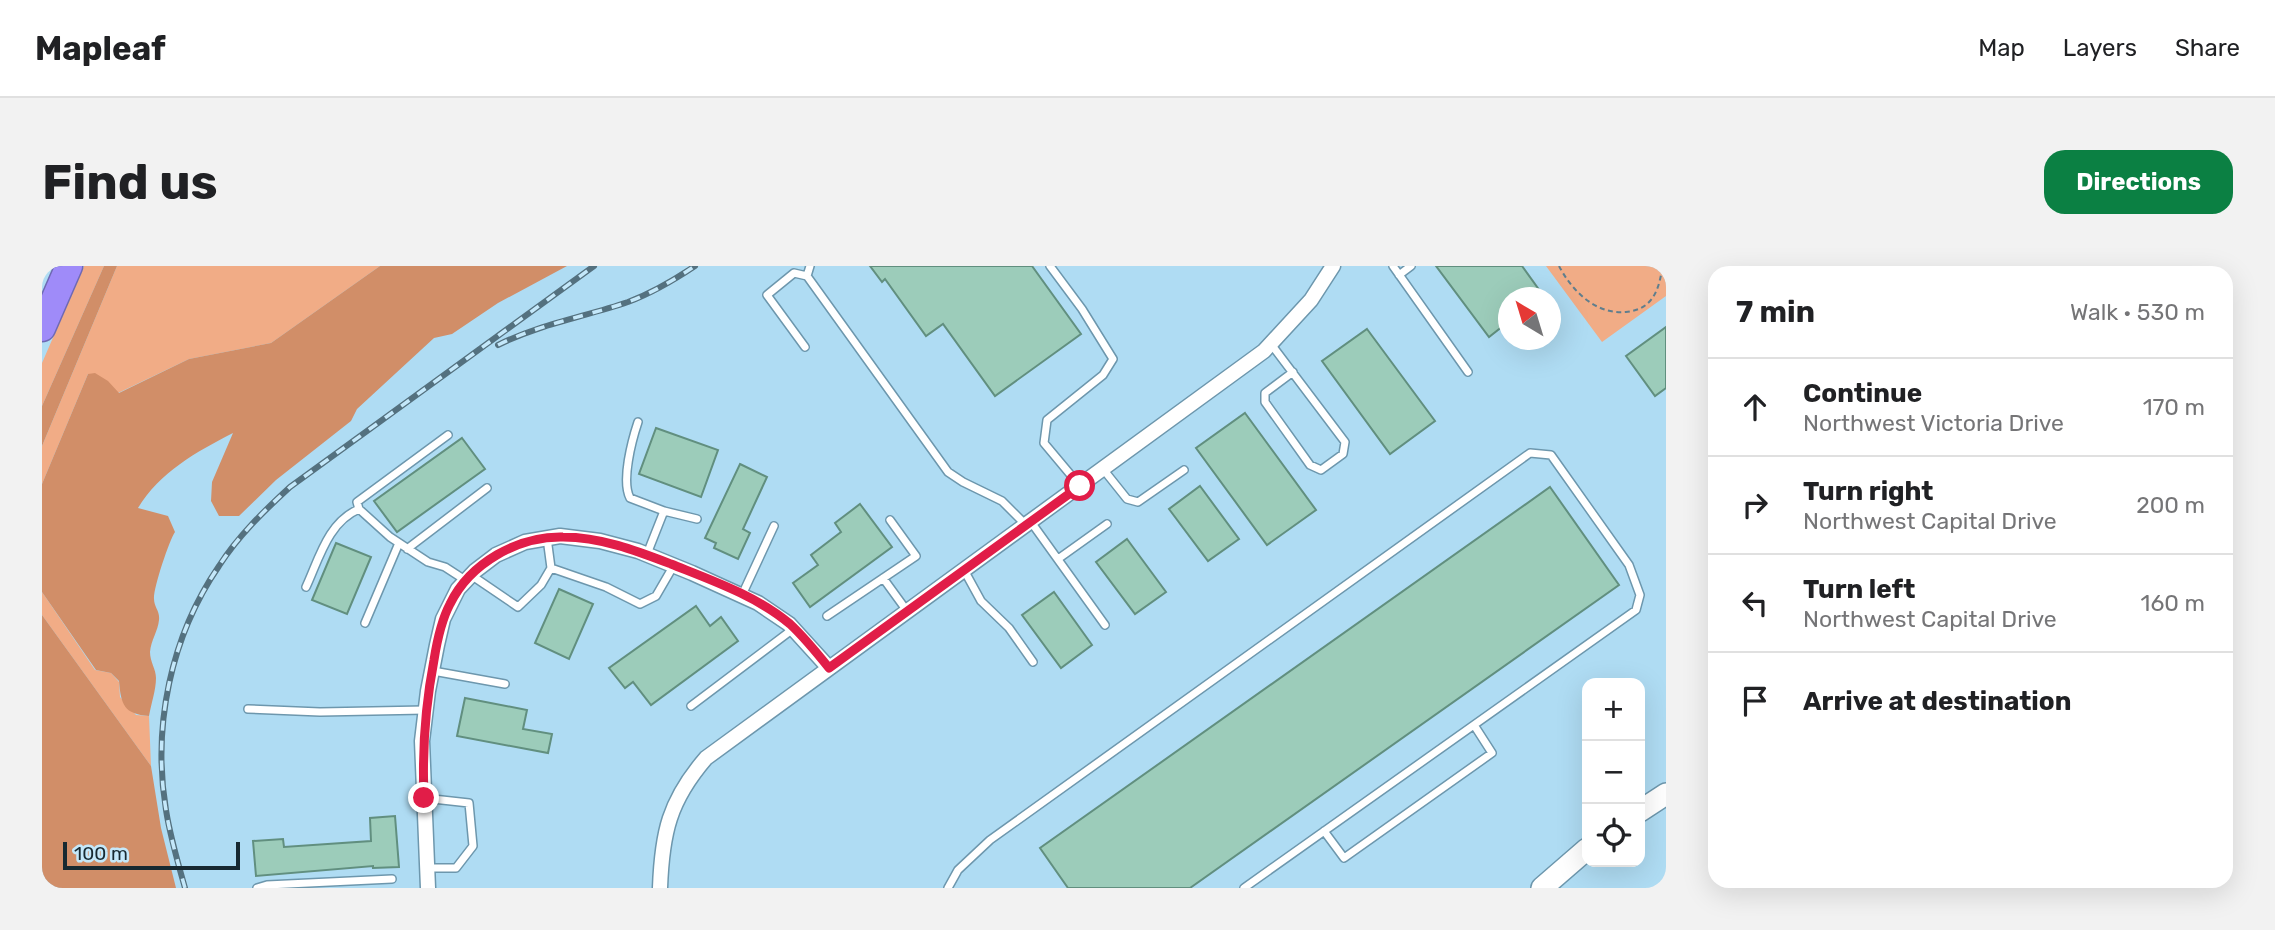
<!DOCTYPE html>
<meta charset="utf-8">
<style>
:root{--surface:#fff;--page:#f2f2f2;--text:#202124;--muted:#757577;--line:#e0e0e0;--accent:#0b8043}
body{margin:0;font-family:Rubik,sans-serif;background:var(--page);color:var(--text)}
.controls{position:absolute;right:21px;bottom:21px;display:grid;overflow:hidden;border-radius:14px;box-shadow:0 7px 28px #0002}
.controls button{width:63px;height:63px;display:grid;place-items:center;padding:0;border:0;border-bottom:2px solid var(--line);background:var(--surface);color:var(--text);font:35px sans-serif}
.compass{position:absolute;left:1456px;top:21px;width:63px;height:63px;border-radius:50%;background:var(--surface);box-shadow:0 7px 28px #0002;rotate:322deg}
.scale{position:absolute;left:21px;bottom:18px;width:177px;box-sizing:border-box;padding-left:7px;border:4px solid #172931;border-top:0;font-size:19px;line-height:24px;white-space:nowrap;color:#172931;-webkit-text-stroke:5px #c4e8fa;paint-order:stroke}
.stop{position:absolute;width:21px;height:21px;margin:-16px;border:5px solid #e11d48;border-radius:50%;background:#fff}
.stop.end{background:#e11d48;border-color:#fff;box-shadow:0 2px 7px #0008}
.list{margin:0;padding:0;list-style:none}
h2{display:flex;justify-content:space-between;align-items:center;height:91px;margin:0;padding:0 28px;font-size:30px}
h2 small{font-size:23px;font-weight:400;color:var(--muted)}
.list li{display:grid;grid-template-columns:46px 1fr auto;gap:21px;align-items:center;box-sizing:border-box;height:98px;padding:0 28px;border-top:2px solid var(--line)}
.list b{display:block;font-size:26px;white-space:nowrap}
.list p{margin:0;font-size:23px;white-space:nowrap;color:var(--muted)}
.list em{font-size:23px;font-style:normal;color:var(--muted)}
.icon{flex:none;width:38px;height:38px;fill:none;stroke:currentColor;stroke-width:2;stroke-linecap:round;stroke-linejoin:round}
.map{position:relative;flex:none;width:1624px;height:622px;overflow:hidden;border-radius:21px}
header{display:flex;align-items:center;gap:42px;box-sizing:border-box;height:98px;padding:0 35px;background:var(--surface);border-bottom:2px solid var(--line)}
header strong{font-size:33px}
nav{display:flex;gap:38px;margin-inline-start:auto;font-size:24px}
.intro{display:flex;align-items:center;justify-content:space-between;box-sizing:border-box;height:168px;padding:0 42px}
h1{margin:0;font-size:49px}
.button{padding:18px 32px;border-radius:21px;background:var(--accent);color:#fff;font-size:24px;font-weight:700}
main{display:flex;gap:42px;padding:0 42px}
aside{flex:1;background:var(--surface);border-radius:21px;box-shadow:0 7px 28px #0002}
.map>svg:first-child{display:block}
.green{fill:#f1ac86}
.forest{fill:#d18e68}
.building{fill:#9cccba;stroke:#618f7f;stroke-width:2}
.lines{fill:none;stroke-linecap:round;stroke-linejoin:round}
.lane-casing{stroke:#6d97ad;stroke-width:10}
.street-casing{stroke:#6d97ad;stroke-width:17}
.secondary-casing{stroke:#6d97ad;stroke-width:24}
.highway-casing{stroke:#6f69b3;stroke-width:29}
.path{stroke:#5f7e8d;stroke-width:2;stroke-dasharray:5 3.5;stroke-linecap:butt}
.lane{stroke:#fff;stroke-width:7}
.street{stroke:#fff;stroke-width:14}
.secondary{stroke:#fff;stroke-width:21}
.highway{stroke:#9f8bf9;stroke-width:26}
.rail-casing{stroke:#54717f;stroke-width:6}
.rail{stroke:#c4e8fa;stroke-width:3.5;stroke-dasharray:10;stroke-linecap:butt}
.route{stroke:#e11d48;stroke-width:9}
</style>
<header>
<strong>Mapleaf</strong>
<nav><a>Map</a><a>Layers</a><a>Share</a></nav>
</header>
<div class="intro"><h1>Find us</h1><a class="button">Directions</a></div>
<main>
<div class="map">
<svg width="1624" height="622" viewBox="0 0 1624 622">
<rect width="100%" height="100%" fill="#afdcf3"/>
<path class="green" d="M42,0H62L0,140V97Z
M75,0H338L229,77L147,93L76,127L46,108L0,218V180Z
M1504,0H1624V30L1560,76Z
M0,326L53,404L69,407L77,416L78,431L94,449L107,450L109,500L0,349Z"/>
<path class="forest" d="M62,0H75L0,180V140Z
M338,0H525L456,37L410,68L392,72L315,143L309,155L234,214L197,250H177L169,235L170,216L191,167C154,186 118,206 96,242L126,250L133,266C127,275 111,323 112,333C112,341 118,345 117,354C116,365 109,374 108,386C108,396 114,403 114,412C114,424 109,438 107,450C82,448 79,439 77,415L69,407L54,404L0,326V218L46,108L53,107L66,115L77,127L147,93L229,77Z
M0,349L109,500L119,562L134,622H0Z"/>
<path class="building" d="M828,0H990L1039,68L953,130L901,58L884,70L843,13L840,16Z
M1394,0H1480L1503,32H1466V56L1447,71Z
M1624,61V122L1613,130L1584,90Z
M1325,63L1393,155L1348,188L1280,95Z
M1203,147L1274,244L1225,279L1154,182Z
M614,162L676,184L659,231L597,208Z
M420,172L443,203L355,266L332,235Z
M698,198L725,211L701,263L708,267L696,293L672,282L674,277L663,272Z
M1158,220L1197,273L1166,295L1127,243Z
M1508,221L1577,319L1148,622H1026L998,582Z
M818,238L850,281L768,341L751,317L776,299L769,289L799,266L793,257Z
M1085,273L1124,326L1093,348L1054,296Z
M294,277L329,291L305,348L270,334Z
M517,323L551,338L527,393L493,377Z
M1012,326L1050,379L1019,402L980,349Z
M654,340L668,360L679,351L696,375L609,439L591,416L583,422L567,402Z
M423,432L485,444L481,463L510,468L506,487L415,470Z
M353,550L357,601L331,602V600L214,610L211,575L241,573L242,581L329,575L328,552Z"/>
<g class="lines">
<defs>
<path id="lane" d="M1008,0L1040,43L1071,93L1061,109L1005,154L1002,177L1038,220
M1351,0L1426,106
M1357,9L1369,0
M765,10L768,0
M1229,78L1303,176L1301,188L1279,204L1268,199L1223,136V127L1251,106
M763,81L725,29L752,7L765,10L906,206L921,216L960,235L984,259
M596,156C590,174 579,215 588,232L622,245L605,288
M406,169L315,236L317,243L348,271L386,296L403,301L423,314
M1061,203L1085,233L1096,236L1142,204
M622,245L655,253
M989,256L1063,359
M365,283L445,222
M1016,293L1065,258
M509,302L564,321L598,338L614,330L632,299
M922,304L939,335L967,362L991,396
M429,309L476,341L499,319L509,302L505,272
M841,312L865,345
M264,321C277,293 286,256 317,243
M700,329L732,260
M785,350L874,290L848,254
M323,357L357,277
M391,405L463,418
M649,440L751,363
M206,443L278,446L383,444
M382,532L427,537L431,580L414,602H385
M1282,565L1302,592L1450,487L1432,459
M215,622L225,619L350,613
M906,622L916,604L948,574L1488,187L1509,189L1587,299L1598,329L1594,344L1202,622"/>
<path id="street" d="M386,622L380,475L386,425L395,379L401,353L416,323L433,305L454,289L483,276L518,270L558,275L596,285L650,307L716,337L747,358L787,402
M618,622C620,567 627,535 664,492L1222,85L1269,34L1291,0"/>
<path id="secondary" d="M1598,545L1624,528
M1500,622L1545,583"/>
<path id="highway" d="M0,62L27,0"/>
</defs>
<use href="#lane" class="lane-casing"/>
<use href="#street" class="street-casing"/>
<use href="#secondary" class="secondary-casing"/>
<use href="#highway" class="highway-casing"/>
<path class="path" d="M1517,0C1530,25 1554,49 1584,46C1593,45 1602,42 1608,35C1617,25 1618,12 1621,0"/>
<use href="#lane" class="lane"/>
<use href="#street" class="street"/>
<use href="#secondary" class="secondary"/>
<use href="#highway" class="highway"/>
<defs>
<path id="rail" d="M456,79C498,58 542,51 586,36C610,27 632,14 653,0
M143,622C136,597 128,570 124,544C110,460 129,370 177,300C196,270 222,245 248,221L552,0"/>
</defs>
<use href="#rail" class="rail-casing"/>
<use href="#rail" class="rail"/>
</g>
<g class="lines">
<path class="route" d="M382,532C380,484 383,441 392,394C395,375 399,355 408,338C428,297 476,270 521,271C559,271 595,285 629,298C669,314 715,330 748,358C762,371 775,387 787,402L1038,220"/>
</g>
</svg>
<div class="controls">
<button>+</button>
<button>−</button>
<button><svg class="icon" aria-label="locate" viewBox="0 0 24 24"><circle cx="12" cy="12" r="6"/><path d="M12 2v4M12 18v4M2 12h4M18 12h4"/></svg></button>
</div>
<svg class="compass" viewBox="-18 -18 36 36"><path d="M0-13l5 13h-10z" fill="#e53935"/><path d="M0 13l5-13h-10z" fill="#757577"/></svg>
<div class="scale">100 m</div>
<div class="stop" style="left:1038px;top:220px"></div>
<div class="stop end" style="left:382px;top:532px"></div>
</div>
<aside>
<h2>7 min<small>Walk · 530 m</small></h2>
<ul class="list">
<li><svg class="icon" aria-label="ahead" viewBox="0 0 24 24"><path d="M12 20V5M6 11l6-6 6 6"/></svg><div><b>Continue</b><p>Northwest Victoria Drive</p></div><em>170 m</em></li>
<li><svg class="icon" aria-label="right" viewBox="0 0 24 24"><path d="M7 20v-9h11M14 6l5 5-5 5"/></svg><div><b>Turn right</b><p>Northwest Capital Drive</p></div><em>200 m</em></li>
<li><svg class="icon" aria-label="left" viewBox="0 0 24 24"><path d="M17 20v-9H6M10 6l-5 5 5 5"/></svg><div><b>Turn left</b><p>Northwest Capital Drive</p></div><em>160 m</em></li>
<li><svg class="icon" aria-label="arrive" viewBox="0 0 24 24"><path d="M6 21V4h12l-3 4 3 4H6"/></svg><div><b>Arrive at destination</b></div></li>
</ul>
</aside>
</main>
